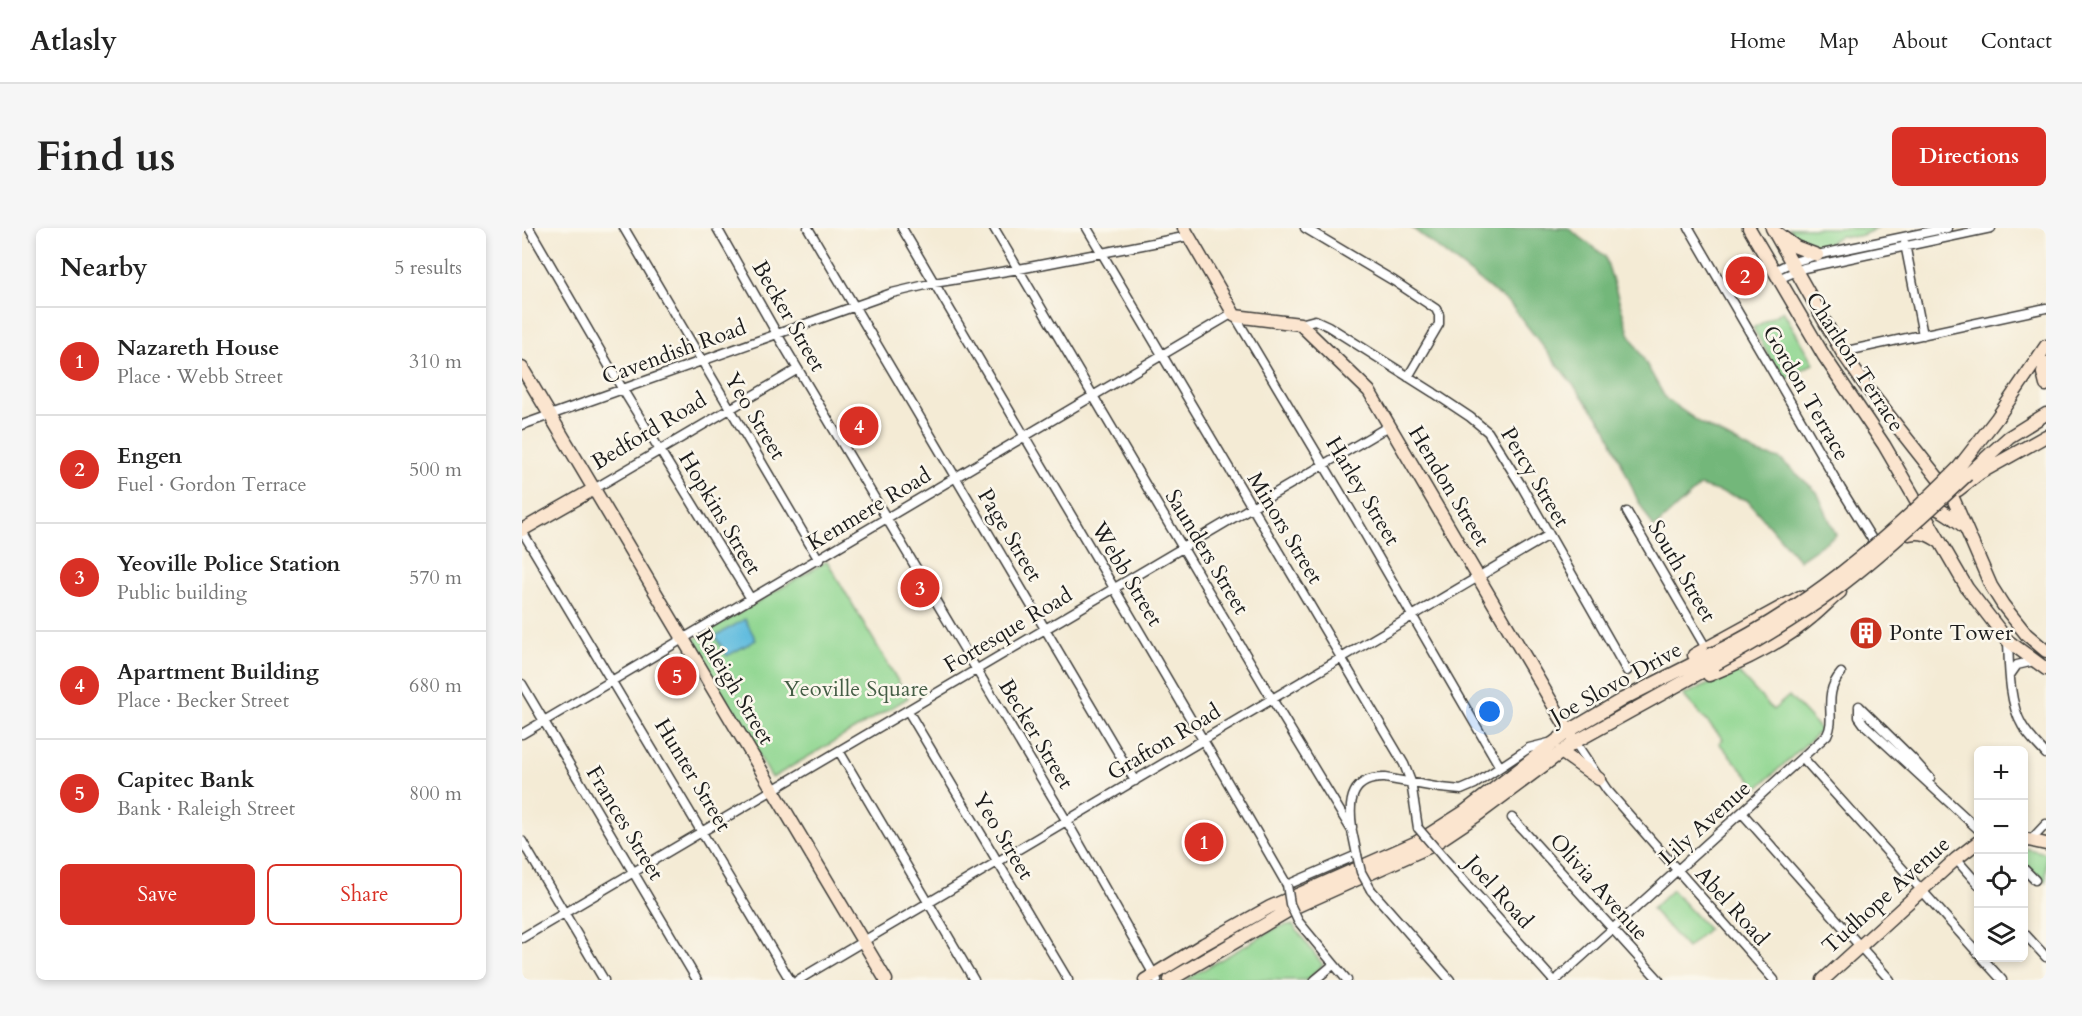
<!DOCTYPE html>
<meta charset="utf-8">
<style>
:root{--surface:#fff;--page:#f6f6f6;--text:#222;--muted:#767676;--line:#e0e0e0;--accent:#d93025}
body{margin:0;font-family:Cardo,serif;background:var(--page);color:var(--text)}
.controls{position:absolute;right:18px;bottom:18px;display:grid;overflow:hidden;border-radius:9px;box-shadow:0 3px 9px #0003}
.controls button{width:54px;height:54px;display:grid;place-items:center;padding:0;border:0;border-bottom:2px solid var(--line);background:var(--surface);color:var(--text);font:30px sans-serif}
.you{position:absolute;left:968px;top:484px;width:21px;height:21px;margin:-15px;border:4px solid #fff;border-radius:50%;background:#1a73e8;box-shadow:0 0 0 9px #1a73e833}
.badge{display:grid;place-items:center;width:39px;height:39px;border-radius:50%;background:var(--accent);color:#fff;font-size:20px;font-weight:700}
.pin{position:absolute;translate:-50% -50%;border:3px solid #fff;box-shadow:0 2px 6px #0006}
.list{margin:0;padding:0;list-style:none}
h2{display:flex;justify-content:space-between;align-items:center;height:78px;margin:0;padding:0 24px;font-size:26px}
h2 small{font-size:20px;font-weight:400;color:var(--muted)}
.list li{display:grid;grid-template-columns:39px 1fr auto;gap:18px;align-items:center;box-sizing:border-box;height:108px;padding:0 24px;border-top:2px solid var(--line)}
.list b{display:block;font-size:22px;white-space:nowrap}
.list p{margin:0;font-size:20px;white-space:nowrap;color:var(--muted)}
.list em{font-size:20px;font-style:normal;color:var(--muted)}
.actions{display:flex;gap:12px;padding:18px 24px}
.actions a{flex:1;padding:14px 0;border:2px solid var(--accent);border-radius:9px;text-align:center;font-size:21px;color:var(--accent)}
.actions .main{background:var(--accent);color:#fff}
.icon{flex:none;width:33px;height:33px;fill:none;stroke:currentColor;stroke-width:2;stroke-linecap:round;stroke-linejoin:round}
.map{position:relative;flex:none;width:1524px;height:752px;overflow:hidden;border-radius:9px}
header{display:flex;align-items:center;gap:36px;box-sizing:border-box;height:84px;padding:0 30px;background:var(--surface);border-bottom:2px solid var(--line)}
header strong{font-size:28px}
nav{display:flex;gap:33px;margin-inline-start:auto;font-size:21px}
.intro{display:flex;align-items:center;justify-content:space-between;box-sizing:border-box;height:144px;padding:0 36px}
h1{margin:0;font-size:42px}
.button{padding:15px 27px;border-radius:9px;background:var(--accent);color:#fff;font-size:21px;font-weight:700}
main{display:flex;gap:36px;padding:0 36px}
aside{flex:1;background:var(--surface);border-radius:9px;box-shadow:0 3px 9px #0003}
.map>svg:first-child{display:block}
.green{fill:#8fd690;stroke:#567956;stroke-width:1.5}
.forest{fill:#73b77a;stroke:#486a4b;stroke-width:1.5}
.water{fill:#61bcde;stroke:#3e6c7d;stroke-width:1.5}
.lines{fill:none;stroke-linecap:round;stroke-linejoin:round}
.street-casing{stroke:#3c3b38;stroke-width:11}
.secondary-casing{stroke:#3c3b38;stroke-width:15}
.street{stroke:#fff;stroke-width:8}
.secondary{stroke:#fbe5cf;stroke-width:12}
.street-bridge-casing{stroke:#3c3b38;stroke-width:11;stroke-linecap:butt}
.secondary-bridge-casing{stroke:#3c3b38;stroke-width:15;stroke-linecap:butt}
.street-bridge{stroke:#fff;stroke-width:8}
.secondary-bridge{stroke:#fbe5cf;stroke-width:12}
.labels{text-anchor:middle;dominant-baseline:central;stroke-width:5;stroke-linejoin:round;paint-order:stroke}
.street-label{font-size:22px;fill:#1c1c1c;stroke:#fbf7ec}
.poi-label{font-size:22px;fill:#1c1c1c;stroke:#fbf7ec;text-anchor:start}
.park-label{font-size:22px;fill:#445d45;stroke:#fbf7ec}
</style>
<header>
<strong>Atlasly</strong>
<nav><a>Home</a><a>Map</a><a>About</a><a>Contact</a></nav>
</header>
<div class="intro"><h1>Find us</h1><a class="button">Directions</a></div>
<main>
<aside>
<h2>Nearby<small>5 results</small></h2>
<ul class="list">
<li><span class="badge">1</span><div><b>Nazareth House</b><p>Place · Webb Street</p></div><em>310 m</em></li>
<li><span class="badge">2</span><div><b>Engen</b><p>Fuel · Gordon Terrace</p></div><em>500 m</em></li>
<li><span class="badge">3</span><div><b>Yeoville Police Station</b><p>Public building</p></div><em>570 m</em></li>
<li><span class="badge">4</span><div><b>Apartment Building</b><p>Place · Becker Street</p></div><em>680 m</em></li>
<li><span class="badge">5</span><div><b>Capitec Bank</b><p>Bank · Raleigh Street</p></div><em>800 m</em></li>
</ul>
<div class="actions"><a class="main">Save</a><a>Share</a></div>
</aside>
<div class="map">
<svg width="1524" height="752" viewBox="0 0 1524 752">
<rect width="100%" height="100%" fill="#fbf7ec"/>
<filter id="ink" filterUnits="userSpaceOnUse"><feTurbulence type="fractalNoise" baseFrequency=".0167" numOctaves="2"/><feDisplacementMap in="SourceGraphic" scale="12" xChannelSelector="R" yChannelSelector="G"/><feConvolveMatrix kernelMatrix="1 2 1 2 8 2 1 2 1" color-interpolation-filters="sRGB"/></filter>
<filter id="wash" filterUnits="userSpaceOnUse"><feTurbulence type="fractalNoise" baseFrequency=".008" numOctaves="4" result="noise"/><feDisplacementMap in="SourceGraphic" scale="24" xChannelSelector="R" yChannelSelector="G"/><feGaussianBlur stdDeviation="1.35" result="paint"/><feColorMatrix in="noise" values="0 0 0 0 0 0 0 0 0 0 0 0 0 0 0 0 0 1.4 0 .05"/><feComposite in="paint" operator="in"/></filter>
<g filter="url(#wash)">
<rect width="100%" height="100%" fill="#f4ebd5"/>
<path class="green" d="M1267,0H1354C1341,8 1333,10 1318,8C1292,24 1285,29 1267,0Z
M1261,83L1292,135L1261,153L1231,100Z
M305,333L386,470L250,550L169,413Z
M1216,444L1251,482L1267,468L1299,502L1236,560L1197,515L1201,511L1161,467Z
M1502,620L1524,625V654L1502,636Z
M1150,662L1186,701L1165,720L1130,681Z
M766,697H771L801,737L785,752H663L756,699Z"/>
<path class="forest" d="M890,0H1046L1083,28L1107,105L1144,171L1180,196L1235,225L1258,231L1295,264L1314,307L1277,332L1225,272L1178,258L1132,300L1115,271L1084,199L988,76Z"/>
<path class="water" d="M223,391L234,412L205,428L193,408Z"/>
</g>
<g filter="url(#ink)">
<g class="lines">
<defs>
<path id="street" d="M7,0L101,162L229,371
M102,0L297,332
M195,0L255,106L544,592L635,752
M286,0L613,553
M380,0C508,219 639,437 765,657L835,627L830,603L750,471L472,0
M565,0L882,536L889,554L896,600
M783,0L872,53L914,81L917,87V96L886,149
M1167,0L1319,261L1353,316
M1383,16L1401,107
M1252,43L1268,35L1295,27L1425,0
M1256,51L1282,40L1469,0
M713,88L840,301L978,539
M778,96L793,92L806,98L912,165L948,189L966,204L999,257L1105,443
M1320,124L1524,80
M0,197L370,65L412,55L497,41L667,8
M72,261L276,141
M1105,284L1184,420
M0,303L268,752
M1486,413C1487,438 1487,475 1500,497C1506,508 1516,517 1524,526
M1488,447L1495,437L1512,433
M0,456L175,752
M1337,478V489L1342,496L1456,601
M1337,478L1389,529L1408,550
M386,483L546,752
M0,506L711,85
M1053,514L1085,562L1252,752
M317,523L452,752
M1281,530L1456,725
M1220,585L1368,752
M990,590L1137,752
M830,599C826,572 830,549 863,550L919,560L939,562L953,556L1007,520L1031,514
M0,613L82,752
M1508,613L1524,596
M920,628L1031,752
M1434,631L1456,656
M1502,641L1513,652
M849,662L928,752
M776,693L825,752
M1502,705L1524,729
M0,710L867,198
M1460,730L1480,752
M276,752L1027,307
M793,752L811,737
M1034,752L1305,507C1315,490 1299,468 1319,445"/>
<path id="secondary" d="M662,0L713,88L778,96L847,163L1053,514
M1227,0L1302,128L1362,217L1445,360L1486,413L1524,441
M1250,0L1320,124L1345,160L1430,268L1469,358L1481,377L1504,406L1524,423
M1255,5L1274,19L1295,27
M1524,135L1521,145L1524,157
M0,140L364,752
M1437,239L1475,190L1524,118
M1445,247L1487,209L1524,186
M1436,262L1458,245L1524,208
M1402,278C1418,278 1432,291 1444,300
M0,302L72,261
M1387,306C1400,303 1408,307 1418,314
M1172,427L1278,369
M1187,447C1222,433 1261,414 1290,389C1300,381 1308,372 1318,364
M1039,524L1077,551
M1502,611L1524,616
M623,752L682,716L748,679L895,614L942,584L1047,503L1101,471L1188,427
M648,752L771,680L909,618L954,588L1053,514L1194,436
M1301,752L1434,631L1456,614"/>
</defs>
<use href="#street" class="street-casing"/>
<use href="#secondary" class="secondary-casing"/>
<use href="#street" class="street"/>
<use href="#secondary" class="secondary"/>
<defs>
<path id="street-bridge" d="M896,600L920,628
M835,627L839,644L849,662
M765,657L768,676L776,693"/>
<path id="secondary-bridge" d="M1188,427C1283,381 1363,314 1437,239
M1194,436C1238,412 1281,386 1321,356C1365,322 1405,285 1445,247"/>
</defs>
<use href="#street-bridge" class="street-bridge-casing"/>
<use href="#secondary-bridge" class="secondary-bridge-casing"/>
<use href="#street-bridge" class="street-bridge"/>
<use href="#secondary-bridge" class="secondary-bridge"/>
</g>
</g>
<defs>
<symbol id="building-disc" viewBox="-11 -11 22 22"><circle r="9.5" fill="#c8321e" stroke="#fbf7ec"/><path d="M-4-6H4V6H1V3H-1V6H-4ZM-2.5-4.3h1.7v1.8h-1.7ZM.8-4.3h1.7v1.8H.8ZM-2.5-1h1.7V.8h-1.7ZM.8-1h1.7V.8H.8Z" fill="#fff"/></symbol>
</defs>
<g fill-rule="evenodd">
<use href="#building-disc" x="1325" y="386" width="38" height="38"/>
</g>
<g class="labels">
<g class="street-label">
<text transform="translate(267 88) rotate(60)">Becker Street</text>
<text transform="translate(152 124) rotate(-20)">Cavendish Road</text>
<text transform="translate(1333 134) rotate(57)">Charlton Terrace</text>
<text transform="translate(1284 165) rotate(60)">Gordon Terrace</text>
<text transform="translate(233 188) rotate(59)">Yeo Street</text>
<text transform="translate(127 203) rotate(-31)">Bedford Road</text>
<text transform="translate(1013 249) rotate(59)">Percy Street</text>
<text transform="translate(927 258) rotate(59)">Hendon Street</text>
<text transform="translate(841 263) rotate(59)">Harley Street</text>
<text transform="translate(347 281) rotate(-31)">Kenmere Road</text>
<text transform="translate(198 285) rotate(59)">Hopkins Street</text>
<text transform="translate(763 300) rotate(59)">Minors Street</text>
<text transform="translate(488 307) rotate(59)">Page Street</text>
<text transform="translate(685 324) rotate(59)">Saunders Street</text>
<text transform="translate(1160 343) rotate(60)">South Street</text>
<text transform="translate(605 346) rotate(59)">Webb Street</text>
<text transform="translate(486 402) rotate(-31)">Fortesque Road</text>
<text transform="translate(1094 455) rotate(-29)">Joe Slovo Drive</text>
<text transform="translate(213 459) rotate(59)">Raleigh Street</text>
<text transform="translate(514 506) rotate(59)">Becker Street</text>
<text transform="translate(642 514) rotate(-31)">Grafton Road</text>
<text transform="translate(171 547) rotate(59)">Hunter Street</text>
<text transform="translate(103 595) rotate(59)">Frances Street</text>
<text transform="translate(1183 595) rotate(-42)">Lily Avenue</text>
<text transform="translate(481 608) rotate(59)">Yeo Street</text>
<text transform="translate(1077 659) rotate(48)">Olivia Avenue</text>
<text transform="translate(977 664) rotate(48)">Joel Road</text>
<text transform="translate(1364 667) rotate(-42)">Tudhope Avenue</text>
<text transform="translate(1210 678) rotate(48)">Abel Road</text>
</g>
<g class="poi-label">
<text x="1367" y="405">Ponte Tower</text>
</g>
<g class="park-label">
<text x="334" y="461">Yeoville Square</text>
</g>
</g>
</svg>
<div class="controls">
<button>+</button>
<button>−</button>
<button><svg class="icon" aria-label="locate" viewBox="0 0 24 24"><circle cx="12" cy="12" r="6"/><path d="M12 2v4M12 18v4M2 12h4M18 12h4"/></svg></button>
<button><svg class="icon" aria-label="layers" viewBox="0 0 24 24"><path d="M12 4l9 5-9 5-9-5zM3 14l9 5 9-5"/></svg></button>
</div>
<div class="you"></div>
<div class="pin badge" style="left:682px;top:614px">1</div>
<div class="pin badge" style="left:1223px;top:48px">2</div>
<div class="pin badge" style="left:398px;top:360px">3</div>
<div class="pin badge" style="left:337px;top:198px">4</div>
<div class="pin badge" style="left:155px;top:448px">5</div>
</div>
</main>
